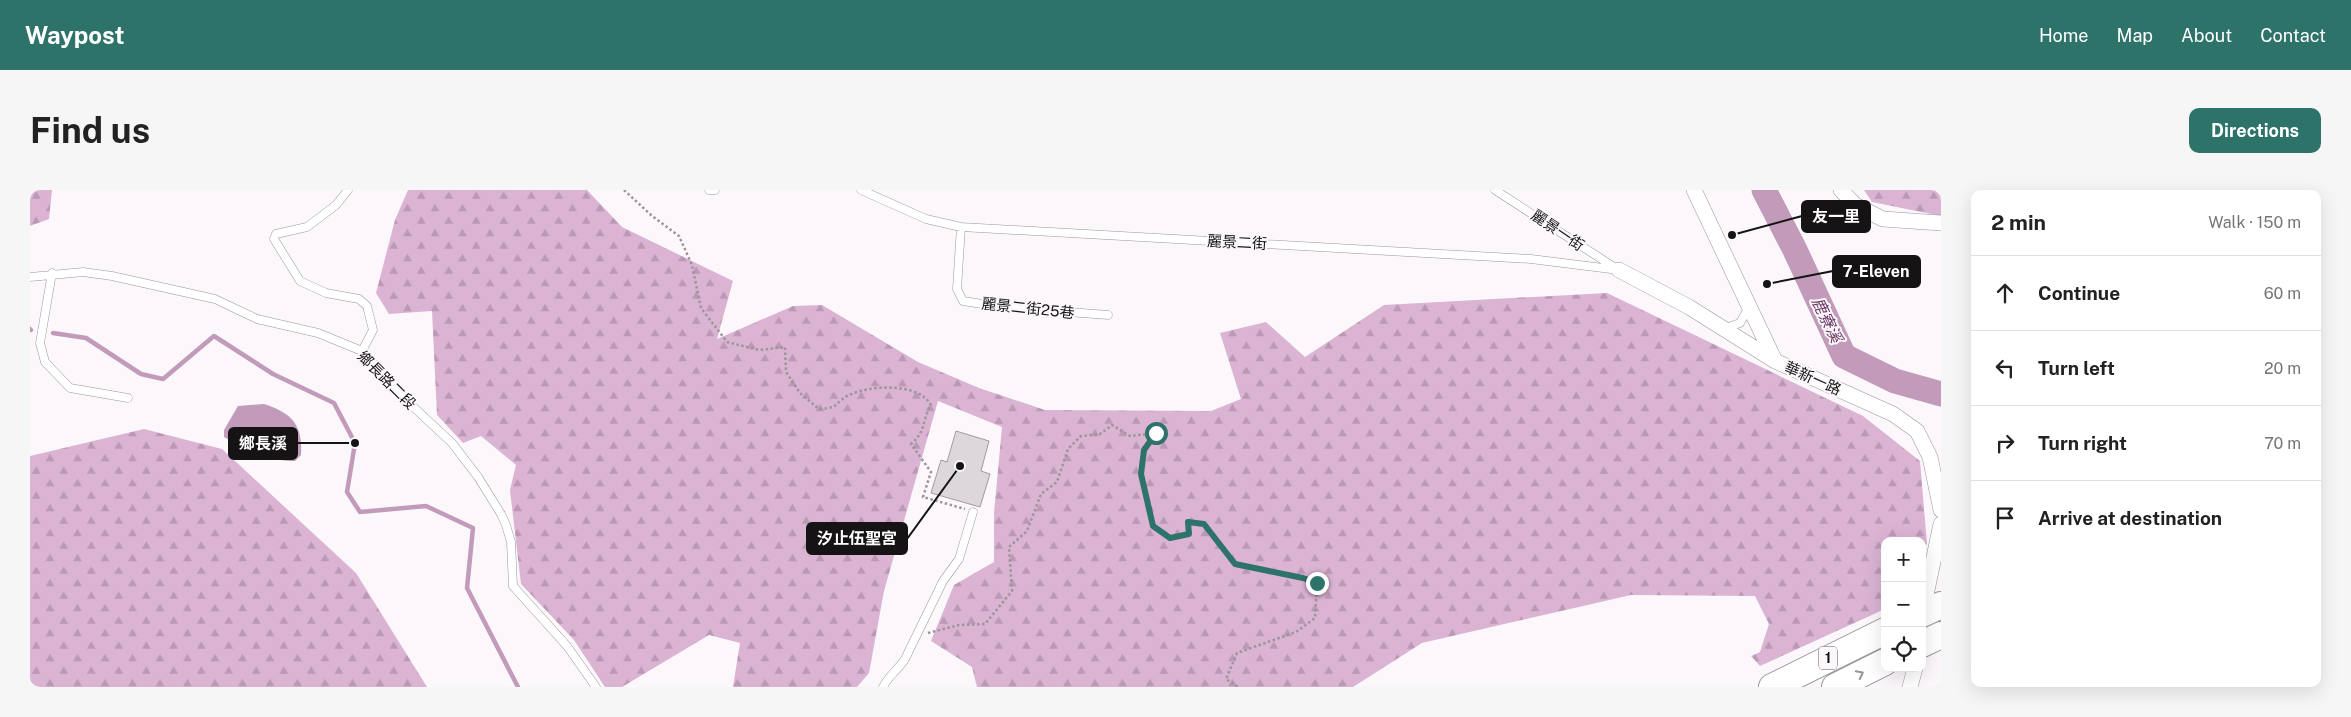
<!DOCTYPE html>
<meta charset="utf-8">
<style>
:root{--surface:#fff;--page:#f6f6f6;--text:#222;--muted:#767676;--line:#e0e0e0;--accent:#2d736a}
body{margin:0;font-family:"Public Sans","Noto Sans TC",sans-serif;background:var(--page);color:var(--text)}
.controls{position:absolute;right:15px;bottom:15px;display:grid;overflow:hidden;border-radius:10px;box-shadow:0 5px 20px #0002}
.controls button{width:45px;height:45px;display:grid;place-items:center;padding:0;border:0;border-bottom:1px solid var(--line);background:var(--surface);color:var(--text);font:25px sans-serif}
.stop{position:absolute;width:15px;height:15px;margin:-11px;border:4px solid #2d736a;border-radius:50%;background:#fff}
.stop.end{background:#2d736a;border-color:#fff;box-shadow:0 1px 5px #0008}
.list{margin:0;padding:0;list-style:none}
h2{display:flex;justify-content:space-between;align-items:center;height:65px;margin:0;padding:0 20px;font-size:21px}
h2 small{font-size:16px;font-weight:400;color:var(--muted)}
.list li{display:grid;grid-template-columns:32px 1fr auto;gap:15px;align-items:center;box-sizing:border-box;height:75px;padding:0 20px;border-top:1px solid var(--line)}
.list b{display:block;font-size:19px;white-space:nowrap}
.list em{font-size:16px;font-style:normal;color:var(--muted)}
.icon{flex:none;width:28px;height:28px;fill:none;stroke:currentColor;stroke-width:2;stroke-linecap:round;stroke-linejoin:round}
.map{position:relative;flex:none;width:1911px;height:497px;overflow:hidden;border-radius:10px}
header{display:flex;align-items:center;gap:30px;box-sizing:border-box;height:70px;padding:0 25px;background:var(--accent);color:#fff}
header strong{font-size:24px}
nav{display:flex;gap:28px;margin-inline-start:auto;font-size:18px}
.intro{display:flex;align-items:center;justify-content:space-between;box-sizing:border-box;height:120px;padding:0 30px}
h1{margin:0;font-size:35px}
.button{padding:12px 22px;border-radius:10px;background:var(--accent);color:#fff;font-size:18px;font-weight:700}
main{display:flex;gap:30px;padding:0 30px}
aside{flex:1;background:var(--surface);border-radius:10px;box-shadow:0 5px 20px #0002}
.map>svg:first-child{display:block}
.forest{fill:url(#forest-firs)}
.water{fill:#c29bba}
.lines{fill:none;stroke-linecap:round;stroke-linejoin:round}
.stream{stroke:#c29bba;stroke-width:4.5}
.river{stroke:#c29bba;stroke-width:25}
.building{fill:#dcd7db;stroke:#a09b9e}
.lane-casing{stroke:#9b969a;stroke-width:9}
.street-casing{stroke:#9b969a;stroke-width:16}
.highway-casing{stroke:#9b969a;stroke-width:28}
.path{stroke:#9a9699;stroke-width:2.5;stroke-dasharray:2.5 2.5;stroke-linecap:butt}
.lane{stroke:#fff;stroke-width:8}
.street{stroke:#fff;stroke-width:15}
.highway{stroke:#fff;stroke-width:26}
.oneway{stroke:#969595}
.route{stroke:#2d736a;stroke-width:6}
.labels{text-anchor:middle;dominant-baseline:central;stroke-width:4;stroke-linejoin:round;paint-order:stroke}
.shield{fill:#fcf7fb;stroke:#5a5759;stroke-width:1}
.shield-label{font-size:14px;font-weight:bold;fill:#151314}
.street-label{font-size:15px;fill:#151314;stroke:#fcf7fb}
.water-label{font-size:16px;font-style:italic;fill:#6a3862;stroke:#fcf7fb}
.leader{fill:none;stroke:#151314;stroke-width:2}
.callout-dot{fill:#151314;stroke:#fcf7fb;stroke-width:2}
.callout{fill:#151314;stroke:#151314;stroke-width:2}
.callout-label{font-size:16px;text-anchor:middle;font-weight:bold;fill:#fff}
</style>
<header>
<strong>Waypost</strong>
<nav><a>Home</a><a>Map</a><a>About</a><a>Contact</a></nav>
</header>
<div class="intro"><h1>Find us</h1><a class="button">Directions</a></div>
<main>
<div class="map">
<svg width="1911" height="497" viewBox="0 0 1911 497">
<defs>
<pattern id="forest-firs" width="22" height="20" patternUnits="userSpaceOnUse" patternTransform="scale(1.25)"><rect width="22" height="20" fill="#dbb3d3"/><path d="M5 1l3.5 6h-7zM16 11l3.5 6h-7z" fill="#bb99b4"/></pattern>
</defs>
<rect width="100%" height="100%" fill="#fcf7fb"/>
<path class="forest" d="M0,0H22L19,29L0,36Z
M378,0H557L592,37L703,91L687,149L763,116L792,115L888,172L949,198L1015,220L1181,221L1211,209L1190,143L1236,132L1275,167L1354,115L1577,103L1833,226L1890,271L1897,354L1892,358V351H1855V419L1730,476L1721,466L1730,462L1739,434L1725,406L1601,405L1392,453L1323,497H947L942,477L901,451L924,395L964,372V323L972,237L908,211L854,401L839,483L827,497H703L710,453L679,445L592,497H575L544,450L491,394L480,300L486,275L451,246L433,253L407,225L402,121L359,124L346,103L365,30Z
M1834,0H1911V26L1842,12Z
M114,239L192,259L326,383L397,497H0V266Z"/>
<path class="water" d="M234,214C262,223 273,235 271,265L265,271C238,272 217,260 194,247V240L208,216Z"/>
<g class="lines">
<path class="stream" d="M0,139L1,140
M23,143L56,148L111,184L133,189L184,146L243,184L304,213L325,253L317,302L330,322L396,316L443,338L437,398L488,497"/>
<path class="river" d="M1734,0L1765,60L1814,166L1865,191L1911,204"/>
</g>
<path class="building" d="M926,241L959,251L951,281L960,284L950,317L901,303L911,270L917,272Z"/>
<g class="lines">
<defs>
<path id="lane" d="M318,0L306,15L277,37L246,44L244,49L270,91L296,103L329,109L337,116L343,140L332,161
M679,0H685
M831,0L896,29L931,37L1501,69L1589,80
M1465,0L1587,79
M931,37L927,99L933,111L972,117L1078,125
M22,83L10,153L15,172L40,198L98,208
M0,87L53,82L82,86L185,109L227,129L288,143L332,161L377,211L422,253L448,287L471,324L476,335L481,352L483,396L537,456L566,497
M1693,139L1710,133L1719,117
M853,497C859,485 868,480 875,469L913,391L929,369L943,322"/>
<path id="street" d="M1664,0L1745,171L1863,224L1887,241L1900,267L1911,320
M1811,0L1825,15L1853,29L1911,33
M1589,80L1659,117L1745,171
M1896,405L1911,334
M1880,497L1885,478"/>
<path id="highway" d="M1892,424L1911,415
M1892,454L1911,445
M1742,497L1855,441
M1805,497L1855,472"/>
</defs>
<use href="#lane" class="lane-casing"/>
<use href="#street" class="street-casing"/>
<use href="#highway" class="highway-casing"/>
<path class="path" d="M594,0L621,25L649,46L662,75L671,118L697,152L729,160L755,157L756,182L770,203L789,219C811,218 803,213 819,205C840,195 888,192 901,215C891,232 897,240 881,254L901,282L893,307L935,319
M898,443L929,435L955,434L982,401L979,357L997,341L1011,304L1027,292L1038,259L1051,246L1070,244L1082,235L1100,246L1126,243L1114,260L1111,285L1123,335L1141,348L1159,344L1158,332L1174,334L1205,374L1273,388L1287,393L1285,428L1266,442L1207,463L1196,489L1208,497"/>
<use href="#lane" class="lane"/>
<use href="#street" class="street"/>
<use href="#highway" class="highway"/>
</g>
<defs><path id="oneway-chevron" d="M-2-3.5L2.5 0L-2 3.5" fill="none" stroke-width="1.6" stroke-linecap="round" stroke-linejoin="round" transform="scale(1.25)"/></defs>
<use class="oneway" href="#oneway-chevron" transform="translate(1830 484) rotate(-27)"/>
<g class="lines">
<path class="route" d="M1126,243L1114,260L1111,284L1123,336L1140,348L1159,344L1158,332L1174,334L1205,374L1273,388L1287,393"/>
</g>
<g class="labels">
<rect class="shield" x="1789" y="456.5" width="18" height="23" rx="4"/>
<g class="shield-label">
<text x="1798" y="468">1</text>
</g>
<g class="street-label">
<text transform="translate(1528 40) rotate(34)">麗景一街</text>
<text transform="translate(1207 52) rotate(3)">麗景二街</text>
<text transform="translate(998 118) rotate(6)">麗景二街25巷</text>
<text transform="translate(1783 188) rotate(24)">華新一路</text>
<text transform="translate(357 190) rotate(45)">鄉長路二段</text>
</g>
<g class="water-label">
<text transform="translate(1797 130) rotate(64)">鹿寮溪</text>
</g>
</g>
<path class="leader" d="M1702 45L1772 26M1737 94L1803 81M325 253L267 253M930 276L877 349"/>
<g class="callout-dot">
<circle cx="1702" cy="45" r="5"/>
<circle cx="1737" cy="94" r="5"/>
<circle cx="325" cy="253" r="5"/>
<circle cx="930" cy="276" r="5"/>
</g>
<g class="callout">
<rect x="1772" y="11" width="68" height="31" rx="5"/>
<rect x="1803" y="66" width="87" height="31" rx="5"/>
<rect x="199" y="238" width="68" height="31" rx="5"/>
<rect x="777" y="333" width="100" height="31" rx="5"/>
</g>
<g class="callout-label">
<text x="1806" y="32">友一里</text>
<text x="1846" y="87">7-Eleven</text>
<text x="233" y="259">鄉長溪</text>
<text x="827" y="354">汐止伍聖宮</text>
</g>
</svg>
<div class="controls">
<button>+</button>
<button>−</button>
<button><svg class="icon" aria-label="locate" viewBox="0 0 24 24"><circle cx="12" cy="12" r="6"/><path d="M12 2v4M12 18v4M2 12h4M18 12h4"/></svg></button>
</div>
<div class="stop" style="left:1126px;top:243px"></div>
<div class="stop end" style="left:1287px;top:393px"></div>
</div>
<aside>
<h2>2 min<small>Walk · 150 m</small></h2>
<ul class="list">
<li><svg class="icon" aria-label="ahead" viewBox="0 0 24 24"><path d="M12 20V5M6 11l6-6 6 6"/></svg><div><b>Continue</b></div><em>60 m</em></li>
<li><svg class="icon" aria-label="left" viewBox="0 0 24 24"><path d="M17 20v-9H6M10 6l-5 5 5 5"/></svg><div><b>Turn left</b></div><em>20 m</em></li>
<li><svg class="icon" aria-label="right" viewBox="0 0 24 24"><path d="M7 20v-9h11M14 6l5 5-5 5"/></svg><div><b>Turn right</b></div><em>70 m</em></li>
<li><svg class="icon" aria-label="arrive" viewBox="0 0 24 24"><path d="M6 21V4h12l-3 4 3 4H6"/></svg><div><b>Arrive at destination</b></div></li>
</ul>
</aside>
</main>
